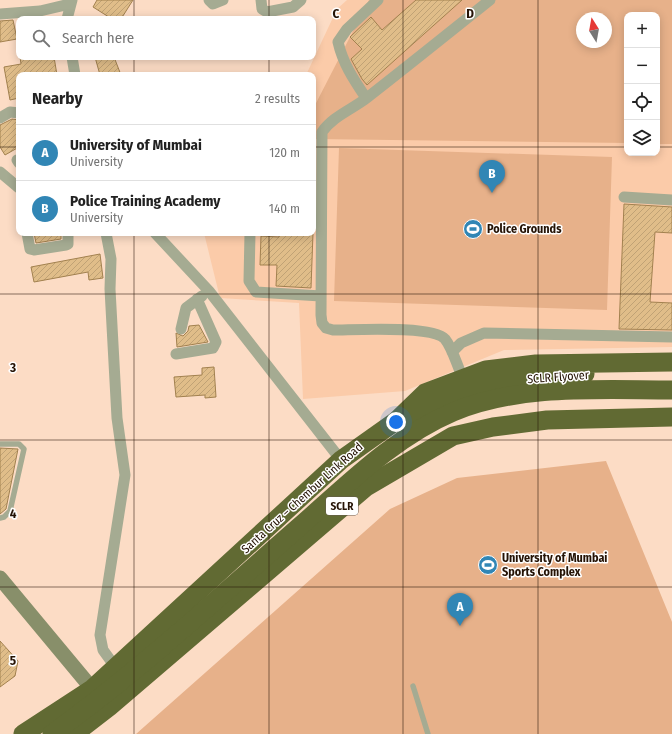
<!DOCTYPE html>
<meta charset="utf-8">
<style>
:root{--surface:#fff;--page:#f6f6f6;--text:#222;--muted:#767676;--line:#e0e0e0;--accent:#3186b5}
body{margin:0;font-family:"Fira Sans Condensed",sans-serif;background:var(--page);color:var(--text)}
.controls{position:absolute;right:12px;top:12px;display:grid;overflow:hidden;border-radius:8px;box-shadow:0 2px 10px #0003}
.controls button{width:36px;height:36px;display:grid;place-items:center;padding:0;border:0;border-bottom:1px solid var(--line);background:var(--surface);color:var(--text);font:20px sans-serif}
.compass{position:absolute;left:576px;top:12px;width:36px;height:36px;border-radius:50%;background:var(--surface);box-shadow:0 2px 10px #0003;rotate:349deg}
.you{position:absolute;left:396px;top:422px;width:14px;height:14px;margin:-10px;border:3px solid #fff;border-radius:50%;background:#1a73e8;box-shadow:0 0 0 6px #1a73e833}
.badge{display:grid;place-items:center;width:26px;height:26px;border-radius:50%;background:var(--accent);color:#fff;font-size:13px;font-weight:700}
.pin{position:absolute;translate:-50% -33px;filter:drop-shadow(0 1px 2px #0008)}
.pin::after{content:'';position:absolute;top:21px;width:14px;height:12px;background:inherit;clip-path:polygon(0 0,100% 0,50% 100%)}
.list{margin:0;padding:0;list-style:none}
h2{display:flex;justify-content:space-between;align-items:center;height:52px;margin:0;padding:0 16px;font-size:17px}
h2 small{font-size:13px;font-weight:400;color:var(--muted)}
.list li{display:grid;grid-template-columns:26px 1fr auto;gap:12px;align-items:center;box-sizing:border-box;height:56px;padding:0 16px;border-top:1px solid var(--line)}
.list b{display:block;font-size:15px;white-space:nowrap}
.list p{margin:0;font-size:13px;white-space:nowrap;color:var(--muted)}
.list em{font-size:13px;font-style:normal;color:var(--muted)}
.icon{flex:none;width:22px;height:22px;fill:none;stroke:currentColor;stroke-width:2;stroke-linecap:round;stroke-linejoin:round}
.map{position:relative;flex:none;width:672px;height:734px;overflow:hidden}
.search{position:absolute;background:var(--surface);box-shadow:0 2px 10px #0003;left:16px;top:16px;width:300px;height:44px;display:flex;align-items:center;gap:10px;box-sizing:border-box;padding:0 14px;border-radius:8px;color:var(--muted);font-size:15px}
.panel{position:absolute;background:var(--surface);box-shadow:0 2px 10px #0003;left:16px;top:72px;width:300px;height:164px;border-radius:8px}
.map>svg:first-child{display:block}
.built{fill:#fbcba9;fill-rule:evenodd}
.pitch{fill:#e7b18a;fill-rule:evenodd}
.building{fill:url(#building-hatch);stroke:#a2814f}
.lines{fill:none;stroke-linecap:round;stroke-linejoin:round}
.lane{stroke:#a5ab92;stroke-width:5.5}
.street{stroke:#a5ab92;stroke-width:11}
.secondary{stroke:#888f6a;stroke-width:15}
.highway{stroke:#616a33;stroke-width:19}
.highway-bridge{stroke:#616a33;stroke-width:19}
.grid{fill:none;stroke:#251305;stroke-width:1;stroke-opacity:0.55}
.labels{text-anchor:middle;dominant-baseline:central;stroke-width:3;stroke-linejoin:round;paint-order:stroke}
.shield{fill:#fff;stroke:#665a50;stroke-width:1}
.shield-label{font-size:11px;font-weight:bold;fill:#251305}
.poi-label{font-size:12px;font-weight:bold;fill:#251305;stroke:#fff;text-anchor:start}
.street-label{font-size:12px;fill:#251305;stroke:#fff}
.grid-label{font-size:13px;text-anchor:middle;font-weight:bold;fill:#251305;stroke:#fff;stroke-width:3;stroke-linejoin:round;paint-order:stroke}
</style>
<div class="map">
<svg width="672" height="734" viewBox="0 0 672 734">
<defs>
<pattern id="building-hatch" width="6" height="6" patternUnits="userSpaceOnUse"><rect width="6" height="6" fill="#e0bd89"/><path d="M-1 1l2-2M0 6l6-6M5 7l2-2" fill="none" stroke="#c0a275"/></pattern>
</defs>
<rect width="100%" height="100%" fill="#fcdcc5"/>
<path class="built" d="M347,0H672V347L504,350L405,391L303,399L299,303L220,298L204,233H313V75H306L337,9ZM627,15H657V153H627ZM582,18H606V42H582Z"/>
<path class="pitch" d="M369,0H672V144H657V15H627V143L313,139V109ZM582,18H606V42H582Z
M339,148L612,157L607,310L334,301Z
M606,461L672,622V734H136L390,509L457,478Z"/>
<path class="building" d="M97,0H133L121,19H112L93,7Z
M416,0H462L367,85L362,79L351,59L362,49L350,37L371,17L382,30Z
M13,20L17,39L0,42V21Z
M20,57H54L57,75H19V98L10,100L4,67L21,64Z
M95,57H114L121,75H100Z
M12,119L19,120V147L5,155L0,147V125Z
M624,204L672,207V233L655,232L650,302L672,303V330L619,329Z
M34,233H61V239L36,243Z
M279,233H313L311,288L276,286L277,265H260L261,236L279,237Z
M100,254L103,278L89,280L88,272L34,282L31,267Z
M199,325L208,342L177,347L176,333L183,336L188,331L189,326Z
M214,367L216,397L205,398V395L176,397L174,377L202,375V368Z
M0,448L18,449L6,509L0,514Z
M0,641L18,661L15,676L0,687Z"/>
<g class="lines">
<path class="lane" d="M0,444H19L24,449L10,511L4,517L0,518
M413,686L428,734"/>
<path class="street" d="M209,0L213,4L223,0
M261,0L262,9L267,12L293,7L301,0
M0,14L40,11L70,4
M67,19L72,0
M72,57L75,75
M366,98C354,80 343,64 338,42L347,29L378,0
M0,118L10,112L19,113
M17,160L19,163
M0,172L19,188
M624,197L672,200
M27,233L30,249L34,250L66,245L68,244V233
M106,233L111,259L110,289L117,418L125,475L100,635L103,650L116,668
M155,233L209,291L341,460
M250,233L249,281L256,292L321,296
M181,329L186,308L202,296
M452,352L461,343L484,333L672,337
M176,354L213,348L216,342L197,299
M463,378C457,366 453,349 445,339C433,325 354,330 333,330L326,328L322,323L321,315L322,132C333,116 353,109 368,97C409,65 450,32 490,0"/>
<path class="secondary" d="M0,578L99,697"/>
<path class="highway" d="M401,419C429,410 454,394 481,387C515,378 551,377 585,374
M23,734L92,689L341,460L396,421L425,393L486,370L536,364L672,362
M74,734L109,707L366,487L453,436L493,427L547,420L672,417"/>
<path class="highway-bridge" d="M52,734C139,671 218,598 299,527C346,486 394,437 453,412C519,384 601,390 672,390"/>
</g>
<path class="grid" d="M134,0V19M269,0V19M403,0V734M538,0V734M134,57V75M269,57V75M0,147H19M313,147H627M657,147H672M134,233V734M269,233V734M0,294H672M0,440H672M0,587H672"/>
<defs>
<symbol id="stadium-disc" viewBox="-11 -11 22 22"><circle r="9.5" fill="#3186b5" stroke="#fff"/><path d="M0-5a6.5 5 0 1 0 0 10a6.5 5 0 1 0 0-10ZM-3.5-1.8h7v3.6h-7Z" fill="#fff"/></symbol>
</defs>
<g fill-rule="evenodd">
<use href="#stadium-disc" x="462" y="218" width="22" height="22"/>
<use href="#stadium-disc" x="477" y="554" width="22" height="22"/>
</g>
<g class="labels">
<rect class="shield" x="326" y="497" width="32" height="18" rx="3"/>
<g class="shield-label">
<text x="342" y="506">SCLR</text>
</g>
<g class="poi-label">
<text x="487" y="229">Police Grounds</text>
<text x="502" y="558">University of Mumbai<tspan x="502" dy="14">Sports Complex</tspan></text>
</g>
<g class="street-label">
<text transform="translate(558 377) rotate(-4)">SCLR Flyover</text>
<text transform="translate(302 498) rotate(-42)">Santa Cruz – Chembur Link Road</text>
</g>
</g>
<g class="grid-label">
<text x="336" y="18">C</text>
<text x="470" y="18">D</text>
<text x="13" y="372">3</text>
<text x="13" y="518">4</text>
<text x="13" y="665">5</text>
</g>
</svg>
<div class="controls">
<button>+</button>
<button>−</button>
<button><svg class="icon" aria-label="locate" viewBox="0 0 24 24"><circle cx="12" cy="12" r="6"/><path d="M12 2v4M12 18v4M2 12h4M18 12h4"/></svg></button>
<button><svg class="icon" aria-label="layers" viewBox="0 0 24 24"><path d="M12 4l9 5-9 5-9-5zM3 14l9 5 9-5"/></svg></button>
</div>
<svg class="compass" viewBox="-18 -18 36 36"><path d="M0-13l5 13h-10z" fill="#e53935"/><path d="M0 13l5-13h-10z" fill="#767676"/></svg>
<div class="you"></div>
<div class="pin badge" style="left:460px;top:626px">A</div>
<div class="pin badge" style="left:492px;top:193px">B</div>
<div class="search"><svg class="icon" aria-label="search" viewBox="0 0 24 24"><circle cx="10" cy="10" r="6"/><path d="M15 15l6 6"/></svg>Search here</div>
<section class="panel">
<h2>Nearby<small>2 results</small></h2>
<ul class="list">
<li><span class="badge">A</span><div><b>University of Mumbai</b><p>University</p></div><em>120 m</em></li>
<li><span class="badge">B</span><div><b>Police Training Academy</b><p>University</p></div><em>140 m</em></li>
</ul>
</section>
</div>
